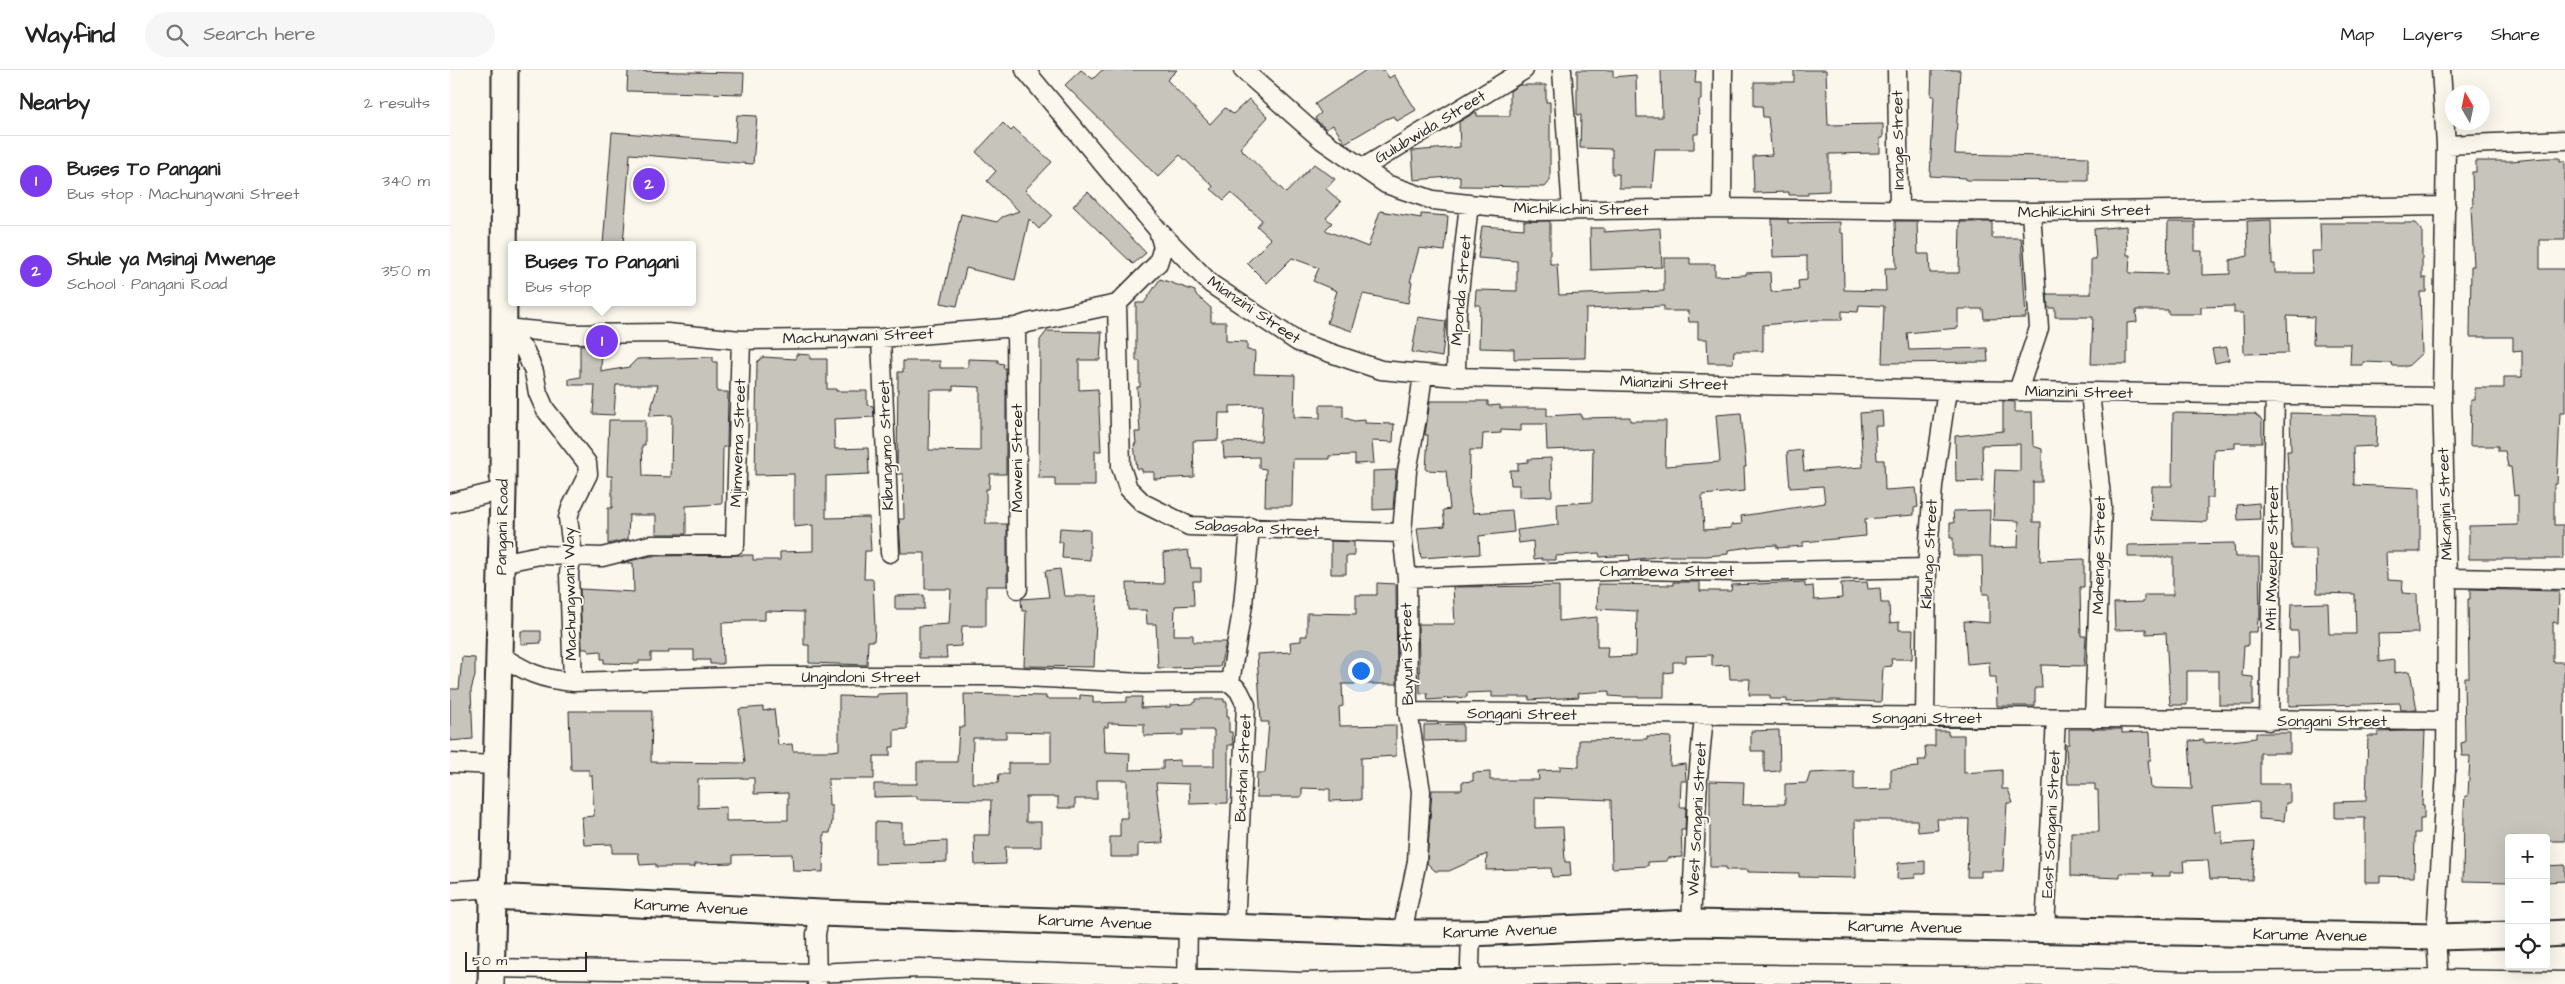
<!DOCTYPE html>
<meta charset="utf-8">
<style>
:root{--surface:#fff;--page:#f6f6f6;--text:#222;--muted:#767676;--line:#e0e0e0;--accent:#7c3aed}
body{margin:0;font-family:"Architects Daughter",sans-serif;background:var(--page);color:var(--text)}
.controls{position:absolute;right:15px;bottom:15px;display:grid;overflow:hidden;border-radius:5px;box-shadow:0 5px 20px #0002}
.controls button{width:45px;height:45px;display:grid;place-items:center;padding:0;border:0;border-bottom:1px solid var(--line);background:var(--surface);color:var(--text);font:25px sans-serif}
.compass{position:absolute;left:1995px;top:15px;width:45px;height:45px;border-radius:50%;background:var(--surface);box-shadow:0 5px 20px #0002;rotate:351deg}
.scale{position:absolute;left:15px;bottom:12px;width:122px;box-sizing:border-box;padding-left:5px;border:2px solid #2b2b2b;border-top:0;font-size:14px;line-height:18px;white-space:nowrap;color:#2b2b2b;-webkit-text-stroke:4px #fbf7ec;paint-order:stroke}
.you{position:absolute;left:910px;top:600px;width:18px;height:18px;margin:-12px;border:4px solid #fff;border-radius:50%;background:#1a73e8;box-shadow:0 0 0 8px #1a73e833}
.badge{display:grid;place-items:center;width:32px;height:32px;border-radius:50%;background:var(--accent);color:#fff;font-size:16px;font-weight:700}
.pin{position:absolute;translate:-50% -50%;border:2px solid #fff;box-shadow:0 1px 5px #0006}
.popup{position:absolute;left:58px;top:171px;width:188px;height:65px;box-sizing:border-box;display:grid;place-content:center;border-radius:5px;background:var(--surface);filter:drop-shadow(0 1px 4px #0005);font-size:16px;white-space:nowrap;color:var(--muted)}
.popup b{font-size:19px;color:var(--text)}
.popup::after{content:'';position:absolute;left:50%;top:100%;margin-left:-10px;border:10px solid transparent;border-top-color:var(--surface)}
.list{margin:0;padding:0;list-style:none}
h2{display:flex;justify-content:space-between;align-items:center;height:65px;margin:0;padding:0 20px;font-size:21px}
h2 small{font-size:16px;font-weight:400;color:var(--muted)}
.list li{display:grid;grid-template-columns:32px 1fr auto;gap:15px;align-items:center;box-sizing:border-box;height:90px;padding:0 20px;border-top:1px solid var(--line)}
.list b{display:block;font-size:19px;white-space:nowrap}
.list p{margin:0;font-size:16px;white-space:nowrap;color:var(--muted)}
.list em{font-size:16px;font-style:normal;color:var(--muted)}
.icon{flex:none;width:28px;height:28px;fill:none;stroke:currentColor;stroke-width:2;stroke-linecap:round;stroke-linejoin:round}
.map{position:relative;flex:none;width:2115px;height:914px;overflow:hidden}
header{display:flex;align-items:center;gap:30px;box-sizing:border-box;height:70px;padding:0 25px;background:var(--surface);border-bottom:1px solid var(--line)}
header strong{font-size:24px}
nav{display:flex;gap:28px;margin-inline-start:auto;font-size:18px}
.search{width:350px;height:45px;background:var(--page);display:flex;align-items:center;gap:12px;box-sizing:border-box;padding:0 18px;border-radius:28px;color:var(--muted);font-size:19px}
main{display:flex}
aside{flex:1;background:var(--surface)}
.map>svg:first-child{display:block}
.building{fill:#c7c4bc;stroke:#2b2b2b;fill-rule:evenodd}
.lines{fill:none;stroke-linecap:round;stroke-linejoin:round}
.street-casing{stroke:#2b2b2b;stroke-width:21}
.secondary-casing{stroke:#2b2b2b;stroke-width:29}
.street{stroke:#fbf7ec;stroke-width:18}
.secondary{stroke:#fbf7ec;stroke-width:25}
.labels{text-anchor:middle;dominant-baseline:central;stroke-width:4;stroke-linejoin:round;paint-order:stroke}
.street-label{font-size:16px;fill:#2b2b2b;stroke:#fbf7ec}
</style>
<header>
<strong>Wayfind</strong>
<div class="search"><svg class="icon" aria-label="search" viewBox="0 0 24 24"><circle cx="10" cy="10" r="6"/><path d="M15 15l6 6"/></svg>Search here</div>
<nav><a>Map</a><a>Layers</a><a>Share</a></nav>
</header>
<main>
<aside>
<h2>Nearby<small>2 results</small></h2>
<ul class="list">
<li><span class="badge">1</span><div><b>Buses To Pangani</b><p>Bus stop · Machungwani Street</p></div><em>340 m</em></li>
<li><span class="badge">2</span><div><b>Shule ya Msingi Mwenge</b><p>School · Pangani Road</p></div><em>350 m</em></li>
</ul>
</aside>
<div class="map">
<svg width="2115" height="914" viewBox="0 0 2115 914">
<rect width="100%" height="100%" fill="#fbf7ec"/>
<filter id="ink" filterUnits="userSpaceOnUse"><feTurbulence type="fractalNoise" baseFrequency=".02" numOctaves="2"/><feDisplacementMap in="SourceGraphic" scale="10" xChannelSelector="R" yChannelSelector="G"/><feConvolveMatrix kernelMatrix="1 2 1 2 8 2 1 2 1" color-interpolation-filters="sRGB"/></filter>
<g filter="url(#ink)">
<path class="building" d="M631,0L643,9L652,0H727L717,10L760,54L775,38L783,44L799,29L818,47L790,78L836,123L864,94L885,109L876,119L891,132L876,148L882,153L875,160L918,177L930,141L971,148V144L998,146L995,181L969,178L960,212H962L958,233L913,224L902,261L877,253L887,221L863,211L869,198L842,188L817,213L797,193L821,169L807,156L812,150L781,123L774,130L761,119L763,116L730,85L708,107L615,15Z
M916,0H934L939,8L944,5L966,40L947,51L944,46L936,49L895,73L883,55L876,59L867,51L865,48L871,43L865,34Z
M1127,0H1163V7L1186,5L1187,47H1212L1211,0H1246L1245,13H1251V30H1249L1248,64H1244V79H1205L1202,118H1169V104H1162V79L1130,78L1131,45H1127Z
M1344,0H1376L1378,55L1433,54V68H1430V83L1379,84V121L1358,122V125H1339V122L1304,123L1303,86L1322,85L1318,47H1313L1312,36H1304V12H1344Z
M1482,0H1510L1505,84L1638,87V111L1516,110V108L1480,106L1484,26H1481Z
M178,1L294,3L293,24L177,21Z
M1069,15H1096V32H1100V111L1095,117L1010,116V106L964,110L962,81L1010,77L1009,52L1024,43H1027V46H1060V21Z
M287,45L307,46L303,94L180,84L173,175H153L162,62L285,72Z
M553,53L561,61L564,58L602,92L575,120L602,145L589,159L579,149L565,210L516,198L507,236L491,233L511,144L547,152L552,147L569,141L537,111L546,101L526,82Z
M2094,88H2110V91H2115V170H2090V199H2115V343H2110L2107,414H2104V455H2113V489H2019V456L2068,455V425L2064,426L2061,397H2058L2055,381H2048V376H2020L2021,330H2025V318H2054V307H2072V280L2063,281V267H2020L2021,196H2024L2021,137H2023L2022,102H2026V91H2061Z
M638,122L696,183L683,194L623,136Z
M1322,149H1338V153L1390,152V163H1393L1394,220L1436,221L1435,198H1446L1445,151H1467L1468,184H1479L1480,203H1509L1510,152H1542V168H1571L1576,248L1534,249L1533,239H1508V258L1457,263L1459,280L1537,278L1538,292L1432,293L1434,236L1409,235L1408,242L1392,241V250H1366L1313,255V281H1284L1283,293H1258L1257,269H1248V252H1239L1238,241H1214V236L1136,239L1135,288L1064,289V279L1029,278L1030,235H1025L1026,220L1067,221V191L1028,188L1032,156L1074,159V151H1100V194H1107L1109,225L1214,221V188H1240V194H1265V206L1296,205V203L1320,202L1321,222L1349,220L1348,211L1357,210V186L1323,187Z
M1821,150L1822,194H1825V203H1862L1861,181H1871L1870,153H1966L1972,160V208H1976V222H1970L1972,283L1958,296H1943L1942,293L1913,292V295H1900L1901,274H1863L1864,247L1837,246L1838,283L1794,284L1793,243H1784V236L1751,237V244H1718V240H1686L1687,252L1677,253V294H1641L1643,247H1605V238H1598L1597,224H1641V189H1646L1644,159L1676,156L1677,185H1680L1679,203L1717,204L1718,152H1745V181H1752V205L1780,204V190L1798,186L1797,151Z
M1140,158H1154V162L1210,158L1212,197L1141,200Z
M710,209L745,221V224L761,238V252H776V271L797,272V280L805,281L804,304L845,305L844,347L870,348V335H893V347L904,351L915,350V353L944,354L943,372L922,371L924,393L905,394V385L879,386V389H843L842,436H815L816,399L809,398V387L774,388L773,372L811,371L813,335L780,336V343H769L768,370L743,371L744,407L704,409V402H692V399H687L684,374H686L685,362H690L687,317H690V291H686V233H694Z
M968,247L996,251L992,287L962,282Z
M597,261L652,262L650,290H629V320L648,319L651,381H645V416H605V408H589L590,270Z
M130,275H152L151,302L179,297L187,289L263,287V292H267V322H278L277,377H273L272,434L236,436V464H206V445H179L178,469L158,474V438H162V406H157L159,350H195V375H192L193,406L221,407L222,345L199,346L208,315H166L164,345L143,344L145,315H119V309L130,307Z
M1777,277L1779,290L1765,293L1762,279Z
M346,284L360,285V289H377V319H386V321H417V335L423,336L424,347L384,349L385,379L418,378L419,404L376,406V448L419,447L421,481H415L414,509H423L425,558L424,571H418L417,595L359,593V575H354V542L315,541V550H292V552L272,553L273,594H260V590H244V580H219V583H201V591H189V594L154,593V589H151V581L139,582L137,579H132L130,519L184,522L183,493H171L201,486L303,485V490H330V482L363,481V455L344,457V404L305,405L307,292L313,287L346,289Z
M518,289L548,290V293L554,294L553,298H556V404H540L539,419H536V454H557V516H536V556H512L511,576L496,577L497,588H469V556L499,554L501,519H475V483H451L449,449H454L453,404H447L448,302H453V291H490V298H518ZM503,316L530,317V381L479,380L480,320H503Z
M980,331H1038V336L1050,335V338H1097V346L1131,344V348L1180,347V351H1216L1215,396L1270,392L1266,345L1291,343L1296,397H1294L1295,421L1252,425L1254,460L1281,458V455L1292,454L1291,446L1375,433L1373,416L1340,418L1337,382L1352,380L1354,401L1413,397L1410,343L1432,341L1433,356H1425L1427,390H1434L1435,420L1466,418L1468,437L1464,438V445L1415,449L1416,466L1353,472V476L1327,478V475L1307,476L1278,480V484L1257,486H1214L1180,490L1179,485L1150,487L1149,483L1106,486V490H1092V488L1084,489L1083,471L1069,473L1067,460L1108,455L1107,434L1142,432L1143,378L1097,380L1096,354H1071V361L1051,360V363L1033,364L1032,380H1020L1019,423L1023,443L1062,440L1064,462L1029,466L1030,484L971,488L967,458L995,456L993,440L1000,439L996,401L976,400L978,365H975Z
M1553,331L1565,332V342H1582L1583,376L1592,379V412H1583V452H1591L1590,491L1634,489V517H1630L1631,566H1636L1634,596L1591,595L1592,618H1585V636H1547L1546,607H1540L1539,592L1517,594L1514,551L1539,553V524H1533L1532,486H1503V468H1500V453H1504L1503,441L1540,440L1539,478L1568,477L1569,451L1543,450L1545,400L1570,401V374L1532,375L1533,411L1506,412L1505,366L1553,361Z
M1723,343L1805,344L1812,350V373H1785V378L1764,379L1763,428H1757V452L1701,450L1702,416H1722Z
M1840,343L1927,345L1926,376L1903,377L1904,415L1970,418V482H1936L1937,510L1953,511L1952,523L1967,524L1968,563L1928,564L1929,592L1944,590V603L1960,601L1967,640H1951L1950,633L1839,636V588H1849L1848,561H1840L1841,534L1878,533L1879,564H1906L1905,524L1867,523L1866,479H1842L1837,381H1841Z
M1101,388L1102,426L1069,427V415H1061L1060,400H1068V393L1078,392V389Z
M946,400L943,439L923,440V401Z
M1809,433L1810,449L1788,450L1787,435Z
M610,458L640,460V490L612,488L613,472H609Z
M881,471L904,472V486H896V504H881Z
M1784,473L1785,487H1809L1810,549H1808L1807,562H1798V576H1794L1792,606L1803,607V635H1769V601H1737V635H1720L1716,563L1696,564V559L1665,560L1664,533L1694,532V525H1723V487H1678V475Z
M738,480L741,498H751V511H743L744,535L725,536L724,565H743V572H776L770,597L708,598L706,554H697L696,540H678L677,513L714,514L713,483Z
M610,499L614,526H647L644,597L574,596L576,541H572L571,529L599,527L595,501Z
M1223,512H1250V521H1281L1282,515L1355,512V517L1363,516L1364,530L1392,528L1391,513L1417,512L1418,519L1430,518L1431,533H1439L1440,553L1449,552V560H1463L1462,589H1441L1442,596L1433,597L1431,632L1384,630L1337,632V629H1320V625H1299L1300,609H1280L1279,595L1262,596V585L1236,586V592H1223V602L1214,603V627H1173L1159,626V621L1128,623L1129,627L1079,630V627H1042V622L1017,623V627L978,630L977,623L970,624L968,554H1005L1003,517L1109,516V551L1147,547V577H1158L1157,587L1186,586L1187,541L1147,539L1148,514L1223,515Z
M927,513L946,514L947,614H892L893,636L889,637L890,656L946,655V686L911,688V730L880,731V719L852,718V727H806L807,703H815L819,652H811L807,584L841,582L840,572L851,571V566H857V543L906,544V525H927Z
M2020,519L2109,521L2108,553L2103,552V592H2114L2115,771H2096V768H2059V812L2013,811L2014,740L2015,726H2018L2020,686H2012L2011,673L2015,672L2014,607H2019L2018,529H2020Z
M474,525V539H445V526Z
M71,561H91V573L71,574Z
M12,587L25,588V606L21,620L23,669L0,671V619H9Z
M457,623V659L444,660V677H440V686H424V709H378L379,736H382V752L380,763H374L373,802L343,801L342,784L283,785V793L245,794V797H206V794L190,795L188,783H162V774L134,775L132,747L144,746L142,705H139V700H121L119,641H202L201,692L295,693L289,639L313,637V641L324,639L328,675L342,674L343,681H381L389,680V626L427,627V624ZM304,708V724L338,723V750L276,751V737L248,738V709Z
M514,624L596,626V629H630V625L643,626V633L677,632V627H692L691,638L720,637V635L741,634L746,632V629H774V632H777V646H779V662H782L783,675H778V733L740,734L739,714L706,713L713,773L688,774V787H660V767H670V748H677V710H647V729H625V738H608V727H576V752H591V777H555L556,794L525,795L524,765H540L541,730L467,729V726L424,727V714H467V692H507L509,657H515ZM658,653L694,654V666L733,665V660H764V696H730V690L713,691V699L679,700L680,683L655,682L654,657H658ZM556,662L601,663V693H558V704H549L548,713H522L523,668H556Z
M1013,654V670L974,671V655Z
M1619,659H1672V663L1700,662L1701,690H1698L1701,718L1742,719L1739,671L1754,670V673L1781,671L1806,668V663H1840V683H1810V714H1840V733H1836L1834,751L1809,749V733L1806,732L1762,736L1765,762H1772V774L1805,772L1802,810L1760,809L1758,790L1733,791L1734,802H1720V806H1702L1703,803H1670V808L1621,806V762H1649L1648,720H1645V714H1618L1616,674H1619Z
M1329,660L1330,701L1314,702V681H1301V661Z
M1485,661H1498V665H1514V703L1552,700V719H1558L1563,733H1557L1553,801H1531V807H1517L1519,749H1487L1488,760L1468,762L1467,750H1405L1406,808L1349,807V803L1298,802V800H1276V797H1260V711L1294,712L1293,735L1335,734V714L1357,713L1360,703L1404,701V720L1441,719V699L1469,697L1468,690H1476L1475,676H1485Z
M1953,661H1975L1972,735H1974V749H1970V763H1965L1964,807L1930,806V812H1915V748H1885V732L1916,731L1918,666H1928V662Z
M1197,666L1221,667L1220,696L1235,694L1236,711H1231L1230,737H1236L1235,760H1231L1232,787L1217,788V791L1198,792V796L1162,798L1161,730L1085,727V758L1113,757L1115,792H1120L1121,806L1102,807L1101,798L1036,800L1037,784L999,801H985L977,793L982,720H1012V712L1023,711V703L1040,702V710H1089L1088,701L1110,700V696L1129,697V670L1197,669Z
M425,752L452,753V773L497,771V792L425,794Z
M1475,791V804H1465V808L1447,809L1448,793Z
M2115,795V811L2096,812V796Z"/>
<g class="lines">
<defs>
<path id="street" d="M575,0L708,160L761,214L848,272L931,300L1006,307L1497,320L1992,327
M793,0L872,70L936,114L983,130L1019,134L1086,141L1272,138L1581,142L1996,136
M1112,0L1122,141
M1447,0L1449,140
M1996,75L2115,70
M913,98L1074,0
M1272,138L1273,0
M667,234L671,397L678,418L693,433L739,456L952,463
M566,257L568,519
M54,258L121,264L217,263L291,270L431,268L566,257L578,253L667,234L708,193L713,177L708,160
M54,258L75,281L84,302L88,323L95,339L137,393L138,404L121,438L118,448L122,478L119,504L123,612
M431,268L440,483
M1006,307L1007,241L1019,134
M1568,321L1589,258L1581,142
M1640,322L1652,436L1644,649
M0,433L53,420
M51,493L90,485L152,487L200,475H285L291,270
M957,508L1189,500L1286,502L1477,498
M1997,508L2115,510
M49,585C77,602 89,609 123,612L319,606H556L693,613L780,612
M780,612L789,621L796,635L785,856
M780,612L793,535L800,457
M958,642L1995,651
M1475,648L1477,498L1483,416L1497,320
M1819,651L1825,325
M0,693L45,695
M0,821L42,818
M1241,853L1248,708L1254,646
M1595,859L1606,649
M952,863L967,791L971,721L958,642L957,508L952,463L957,401L967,348L973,304
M1021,863L1020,896L1024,914
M41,898L367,903L470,898L853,912L1207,903L1603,907L1740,911L1988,909L2115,911
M367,914L366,864L370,843
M737,914L738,855
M1989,914L1986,867L1996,700L1997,508L1992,327L1996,75L1991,0"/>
<path id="secondary" d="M42,827L370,843L952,863H1021L1241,853L1986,867L2059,865
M2096,864L2115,863
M41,914L53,420L55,0"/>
</defs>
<use href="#street" class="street-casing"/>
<use href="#secondary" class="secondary-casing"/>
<use href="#street" class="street"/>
<use href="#secondary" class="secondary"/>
</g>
</g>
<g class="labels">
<g class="street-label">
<text transform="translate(980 57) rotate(-31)">Gulubwida Street</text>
<text transform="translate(1448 70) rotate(-91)">Inange Street</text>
<text transform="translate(1131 139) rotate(1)">Michikichini Street</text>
<text transform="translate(1634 141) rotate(-1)">Mchikichini Street</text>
<text transform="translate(1011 220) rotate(-85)">Mponda Street</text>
<text transform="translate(804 240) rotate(34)">Mianzini Street</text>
<text transform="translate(408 266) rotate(-2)">Machungwani Street</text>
<text transform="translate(1224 313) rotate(2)">Mianzini Street</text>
<text transform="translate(1629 322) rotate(1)">Mianzini Street</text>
<text transform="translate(288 373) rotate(-88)">Mjimwema Street</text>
<text transform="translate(436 375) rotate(-92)">Kibungumo Street</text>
<text transform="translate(567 388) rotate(-90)">Maweni Street</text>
<text transform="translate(1995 434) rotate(-92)">Mikanjini Street</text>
<text transform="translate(52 457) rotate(-89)">Pangani Road</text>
<text transform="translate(807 458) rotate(3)">Sabasaba Street</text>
<text transform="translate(1479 484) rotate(-87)">Kibungo Street</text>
<text transform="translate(1649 485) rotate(-89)">Mahenge Street</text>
<text transform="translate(1822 488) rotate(-89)">Mti Mweupe Street</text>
<text x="1217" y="501">Chambewa Street</text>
<text transform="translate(120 524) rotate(-91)">Machungwani Way</text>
<text transform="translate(957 584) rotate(-91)">Buyuni Street</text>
<text x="411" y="607">Ungindoni Street</text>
<text transform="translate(1072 644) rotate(1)">Songani Street</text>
<text x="1477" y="648">Songani Street</text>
<text x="1882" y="651">Songani Street</text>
<text transform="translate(793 698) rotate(-87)">Bustani Street</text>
<text transform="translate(1247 749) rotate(-87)">West Songani Street</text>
<text transform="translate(1601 754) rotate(-87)">East Songani Street</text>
<text transform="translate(241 837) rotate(3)">Karume Avenue</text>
<text transform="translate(645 852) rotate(2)">Karume Avenue</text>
<text transform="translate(1455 857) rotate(1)">Karume Avenue</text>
<text transform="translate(1050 861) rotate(-2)">Karume Avenue</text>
<text transform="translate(1860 865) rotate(1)">Karume Avenue</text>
</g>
</g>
</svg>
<div class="controls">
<button>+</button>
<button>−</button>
<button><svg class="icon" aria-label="locate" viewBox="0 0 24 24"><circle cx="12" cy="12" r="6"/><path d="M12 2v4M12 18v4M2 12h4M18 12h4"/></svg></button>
</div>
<svg class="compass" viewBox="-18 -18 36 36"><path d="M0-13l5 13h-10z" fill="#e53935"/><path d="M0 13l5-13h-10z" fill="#767676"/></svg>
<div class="scale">50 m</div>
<div class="you"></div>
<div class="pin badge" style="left:152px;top:271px">1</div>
<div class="popup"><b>Buses To Pangani</b>Bus stop</div>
<div class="pin badge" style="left:199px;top:114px">2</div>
</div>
</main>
